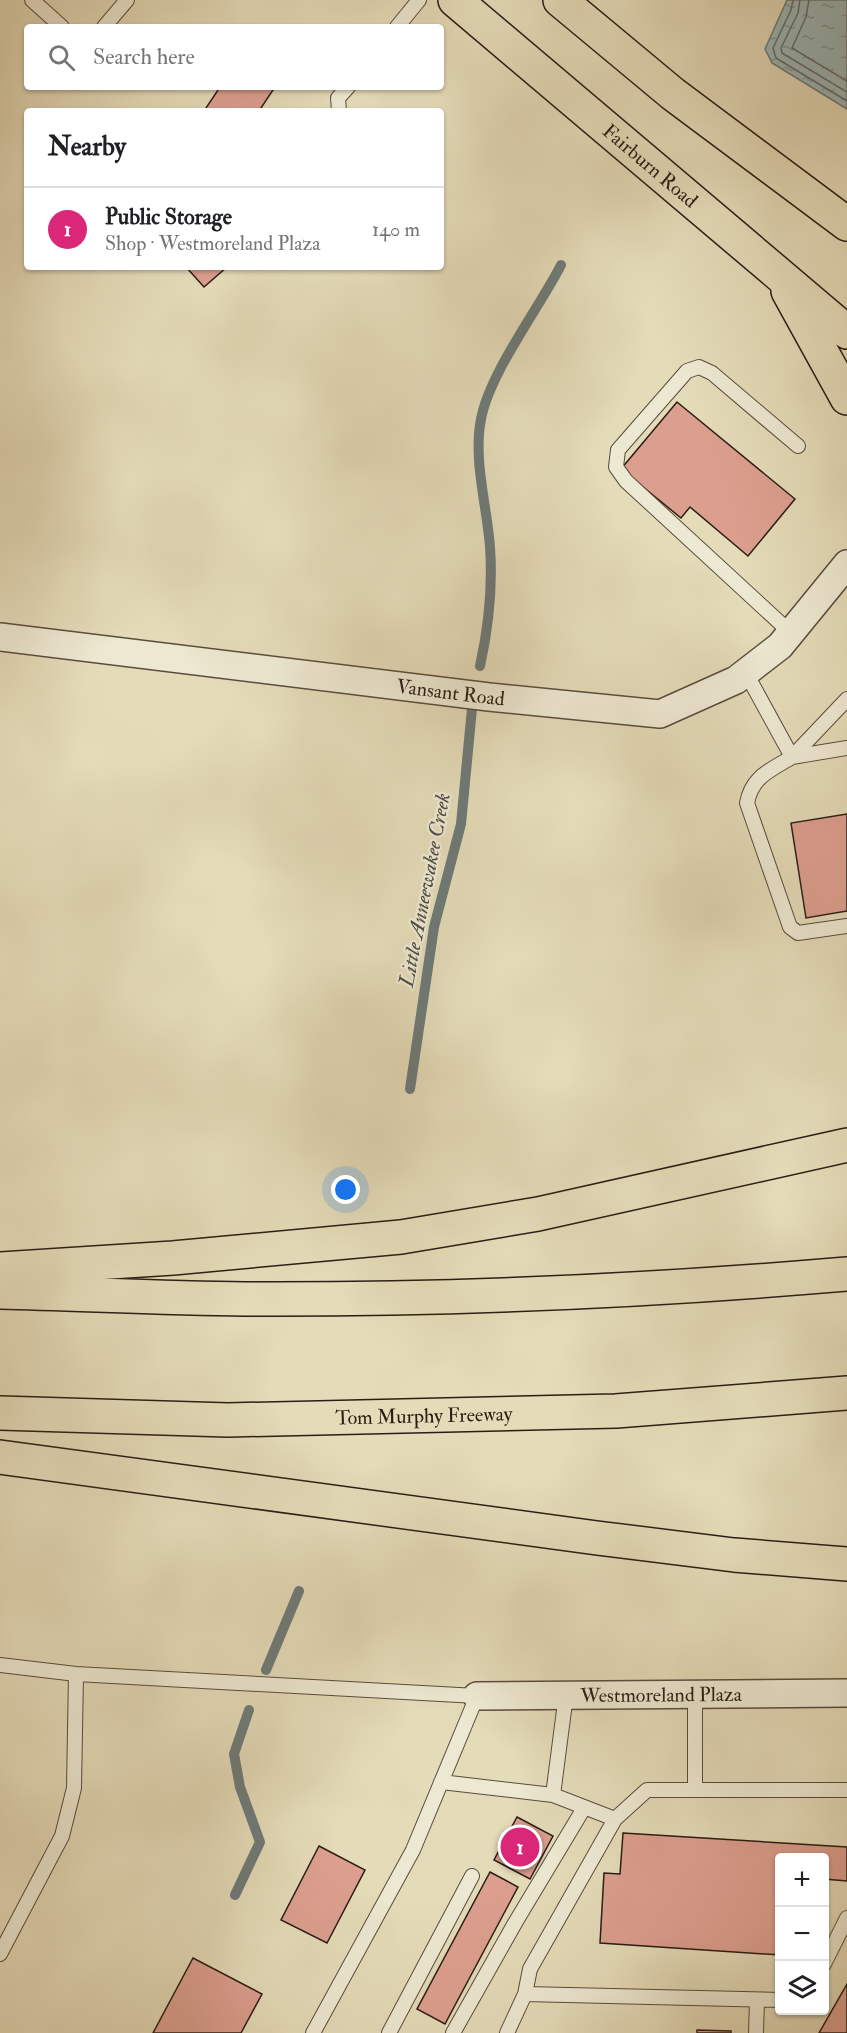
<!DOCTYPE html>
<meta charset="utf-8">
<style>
:root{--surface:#fff;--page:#f2f2f2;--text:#202124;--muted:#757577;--line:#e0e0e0;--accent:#db2777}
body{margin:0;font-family:"IM FELL Double Pica",serif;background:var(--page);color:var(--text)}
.controls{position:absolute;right:18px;bottom:18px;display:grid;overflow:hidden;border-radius:6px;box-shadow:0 2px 4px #0004}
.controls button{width:54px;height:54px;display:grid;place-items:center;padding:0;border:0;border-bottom:2px solid var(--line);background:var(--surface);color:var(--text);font:30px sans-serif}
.you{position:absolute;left:346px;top:1190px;width:21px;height:21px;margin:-15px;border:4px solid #fff;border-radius:50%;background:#1a73e8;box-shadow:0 0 0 9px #1a73e833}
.badge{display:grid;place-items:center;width:39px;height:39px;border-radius:50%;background:var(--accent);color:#fff;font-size:20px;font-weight:700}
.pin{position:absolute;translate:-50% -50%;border:3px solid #fff;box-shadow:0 2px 6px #0006}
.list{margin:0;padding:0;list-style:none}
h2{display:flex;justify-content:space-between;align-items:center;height:78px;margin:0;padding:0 24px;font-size:26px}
h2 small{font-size:20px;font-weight:400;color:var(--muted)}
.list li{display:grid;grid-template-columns:39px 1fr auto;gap:18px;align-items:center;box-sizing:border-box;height:84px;padding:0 24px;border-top:2px solid var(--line)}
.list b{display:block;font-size:22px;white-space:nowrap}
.list p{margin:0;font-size:20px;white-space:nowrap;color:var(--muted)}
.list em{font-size:20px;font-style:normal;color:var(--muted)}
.icon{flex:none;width:33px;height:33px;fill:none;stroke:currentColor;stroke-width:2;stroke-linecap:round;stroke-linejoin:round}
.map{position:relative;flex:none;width:847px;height:2033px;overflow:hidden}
.search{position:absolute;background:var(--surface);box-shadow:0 2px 4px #0004;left:24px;top:24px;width:420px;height:66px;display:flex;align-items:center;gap:15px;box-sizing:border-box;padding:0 21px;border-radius:6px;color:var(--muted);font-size:22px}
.panel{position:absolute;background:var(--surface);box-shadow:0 2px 4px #0004;left:24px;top:108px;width:420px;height:162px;border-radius:6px}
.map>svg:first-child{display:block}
.water{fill:url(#water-ripples);stroke:#6e7a78;stroke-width:1.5}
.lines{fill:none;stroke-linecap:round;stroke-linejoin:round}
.shore{stroke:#636a68;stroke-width:1.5}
.stream{stroke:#6e7a78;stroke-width:10}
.building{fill:#dc9f8f;stroke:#2b1d16;stroke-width:1.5}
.lane-casing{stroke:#594c3e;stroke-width:16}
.street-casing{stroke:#594c3e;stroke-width:30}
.primary-casing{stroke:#2b1d16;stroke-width:36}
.highway-casing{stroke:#2b1d16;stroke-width:36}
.lane{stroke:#ede8d1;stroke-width:14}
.street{stroke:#ede8d1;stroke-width:27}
.primary{stroke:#e4dbb8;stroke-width:33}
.highway{stroke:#e4dbb8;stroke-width:33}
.labels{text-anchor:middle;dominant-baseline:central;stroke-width:4.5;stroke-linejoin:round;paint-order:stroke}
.street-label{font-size:20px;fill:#2b1d16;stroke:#ede8d1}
.water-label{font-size:21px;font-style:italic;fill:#4d4c47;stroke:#ede8d1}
</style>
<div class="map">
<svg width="847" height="2033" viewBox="0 0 847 2033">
<defs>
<pattern id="water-ripples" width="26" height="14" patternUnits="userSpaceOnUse" patternTransform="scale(1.5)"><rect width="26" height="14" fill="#9bb8ba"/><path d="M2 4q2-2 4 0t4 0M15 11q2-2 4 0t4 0" fill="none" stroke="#7f9596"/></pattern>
</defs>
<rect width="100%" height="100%" fill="#e4dbb8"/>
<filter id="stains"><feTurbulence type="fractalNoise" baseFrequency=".00333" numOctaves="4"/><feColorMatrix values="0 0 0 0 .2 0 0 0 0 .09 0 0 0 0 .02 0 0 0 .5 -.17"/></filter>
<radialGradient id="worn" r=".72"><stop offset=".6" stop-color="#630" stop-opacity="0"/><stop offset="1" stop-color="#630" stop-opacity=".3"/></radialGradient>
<path class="water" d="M787,0H847V109L772,63L765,49Z"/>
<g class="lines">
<path class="shore" d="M793,0L791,10L773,48L776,58L847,101
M800,0L798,13L781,48L782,53L847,92
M809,0L806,17L792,48L847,81"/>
<path class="stream" d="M480,666C489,625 493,589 490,547C487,506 473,460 481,419C490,372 538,310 561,265
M410,1089L434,927L461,824L473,698
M266,1670L299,1591
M235,1895L260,1842L240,1787L234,1754L249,1710"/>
</g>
<path class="building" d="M220,87H275L259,111H204Z
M186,267H227L204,287Z
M677,402L795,499L748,556L690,507L681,518L621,469Z
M847,814V911L806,918L791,823Z
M517,1817L553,1836L530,1879L494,1860Z
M623,1833L847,1847V1881L824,1879V1858H780V1955L600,1943L604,1873L620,1874Z
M319,1846L365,1870L327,1943L281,1920Z
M490,1872L518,1887L445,2024L417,2009Z
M193,1958L262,1994L241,2033H153Z
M847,1984V2033H819Z
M697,2030L731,2031V2033H697Z"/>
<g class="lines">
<defs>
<path id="lane" d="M32,0L62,27
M104,27L127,0
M397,27L419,0
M339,111L338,98L348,87
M791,633L626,481L616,467L618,450L687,371L699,367L712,373L798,446
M746,673L792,757C771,770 752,776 747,803L790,927L798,933L847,926
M792,757L847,699
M792,757L847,748
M0,1665L76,1674L477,1696L413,1850L313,2033
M695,1694V1789
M441,1782L553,1795L566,1695
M553,1795L615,1819L647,1790H847
M615,1819L530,1969L525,1994L780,2000
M0,1954L62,1836L74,1788L76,1674
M824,1964L847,1918
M389,2033L472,1876
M453,2033L515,1923L584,1808
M507,2033L525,1994
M756,2033L757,2000"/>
<g id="street">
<path id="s1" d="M0,637L489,697L660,714L736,680L780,646L847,564"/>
<path id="s2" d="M477,1696L847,1693"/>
</g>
<g id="primary">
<path id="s3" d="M455,0L847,332"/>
<path d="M560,0L673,94L847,224"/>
<path d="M788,291L847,398"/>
</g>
<g id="highway">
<path d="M0,1269L173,1258L401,1237L538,1214L847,1145"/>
<path d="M0,1292C81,1294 163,1298 245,1299C445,1300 647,1291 847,1274"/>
<path id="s4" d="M0,1413L228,1420L616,1411L847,1393"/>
<path d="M0,1457L597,1538L734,1555L847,1564"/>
</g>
</defs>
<use href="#lane" class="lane-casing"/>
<use href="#street" class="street-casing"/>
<use href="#primary" class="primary-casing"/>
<use href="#highway" class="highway-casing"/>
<use href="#lane" class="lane"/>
<use href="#street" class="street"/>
<use href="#primary" class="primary"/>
<use href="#highway" class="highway"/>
</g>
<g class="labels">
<g class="street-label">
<text stroke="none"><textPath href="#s3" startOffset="256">Fairburn Road</textPath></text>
<text stroke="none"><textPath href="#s1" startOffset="454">Vansant Road</textPath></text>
<text stroke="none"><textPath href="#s4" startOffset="424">Tom Murphy Freeway</textPath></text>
<text stroke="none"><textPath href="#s2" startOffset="184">Westmoreland Plaza</textPath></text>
</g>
<g class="water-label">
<text transform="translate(425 890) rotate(-79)">Little Anneewakee Creek</text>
</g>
</g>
<rect width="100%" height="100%" filter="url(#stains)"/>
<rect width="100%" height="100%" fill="url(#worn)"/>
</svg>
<div class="controls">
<button>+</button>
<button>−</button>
<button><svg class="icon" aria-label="layers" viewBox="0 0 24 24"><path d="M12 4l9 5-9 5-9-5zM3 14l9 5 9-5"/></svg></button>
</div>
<div class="you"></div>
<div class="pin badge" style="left:520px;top:1847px">1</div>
<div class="search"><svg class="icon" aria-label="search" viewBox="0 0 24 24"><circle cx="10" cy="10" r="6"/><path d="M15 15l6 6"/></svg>Search here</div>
<section class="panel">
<h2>Nearby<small></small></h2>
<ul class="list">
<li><span class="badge">1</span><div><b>Public Storage</b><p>Shop · Westmoreland Plaza</p></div><em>140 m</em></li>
</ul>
</section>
</div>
